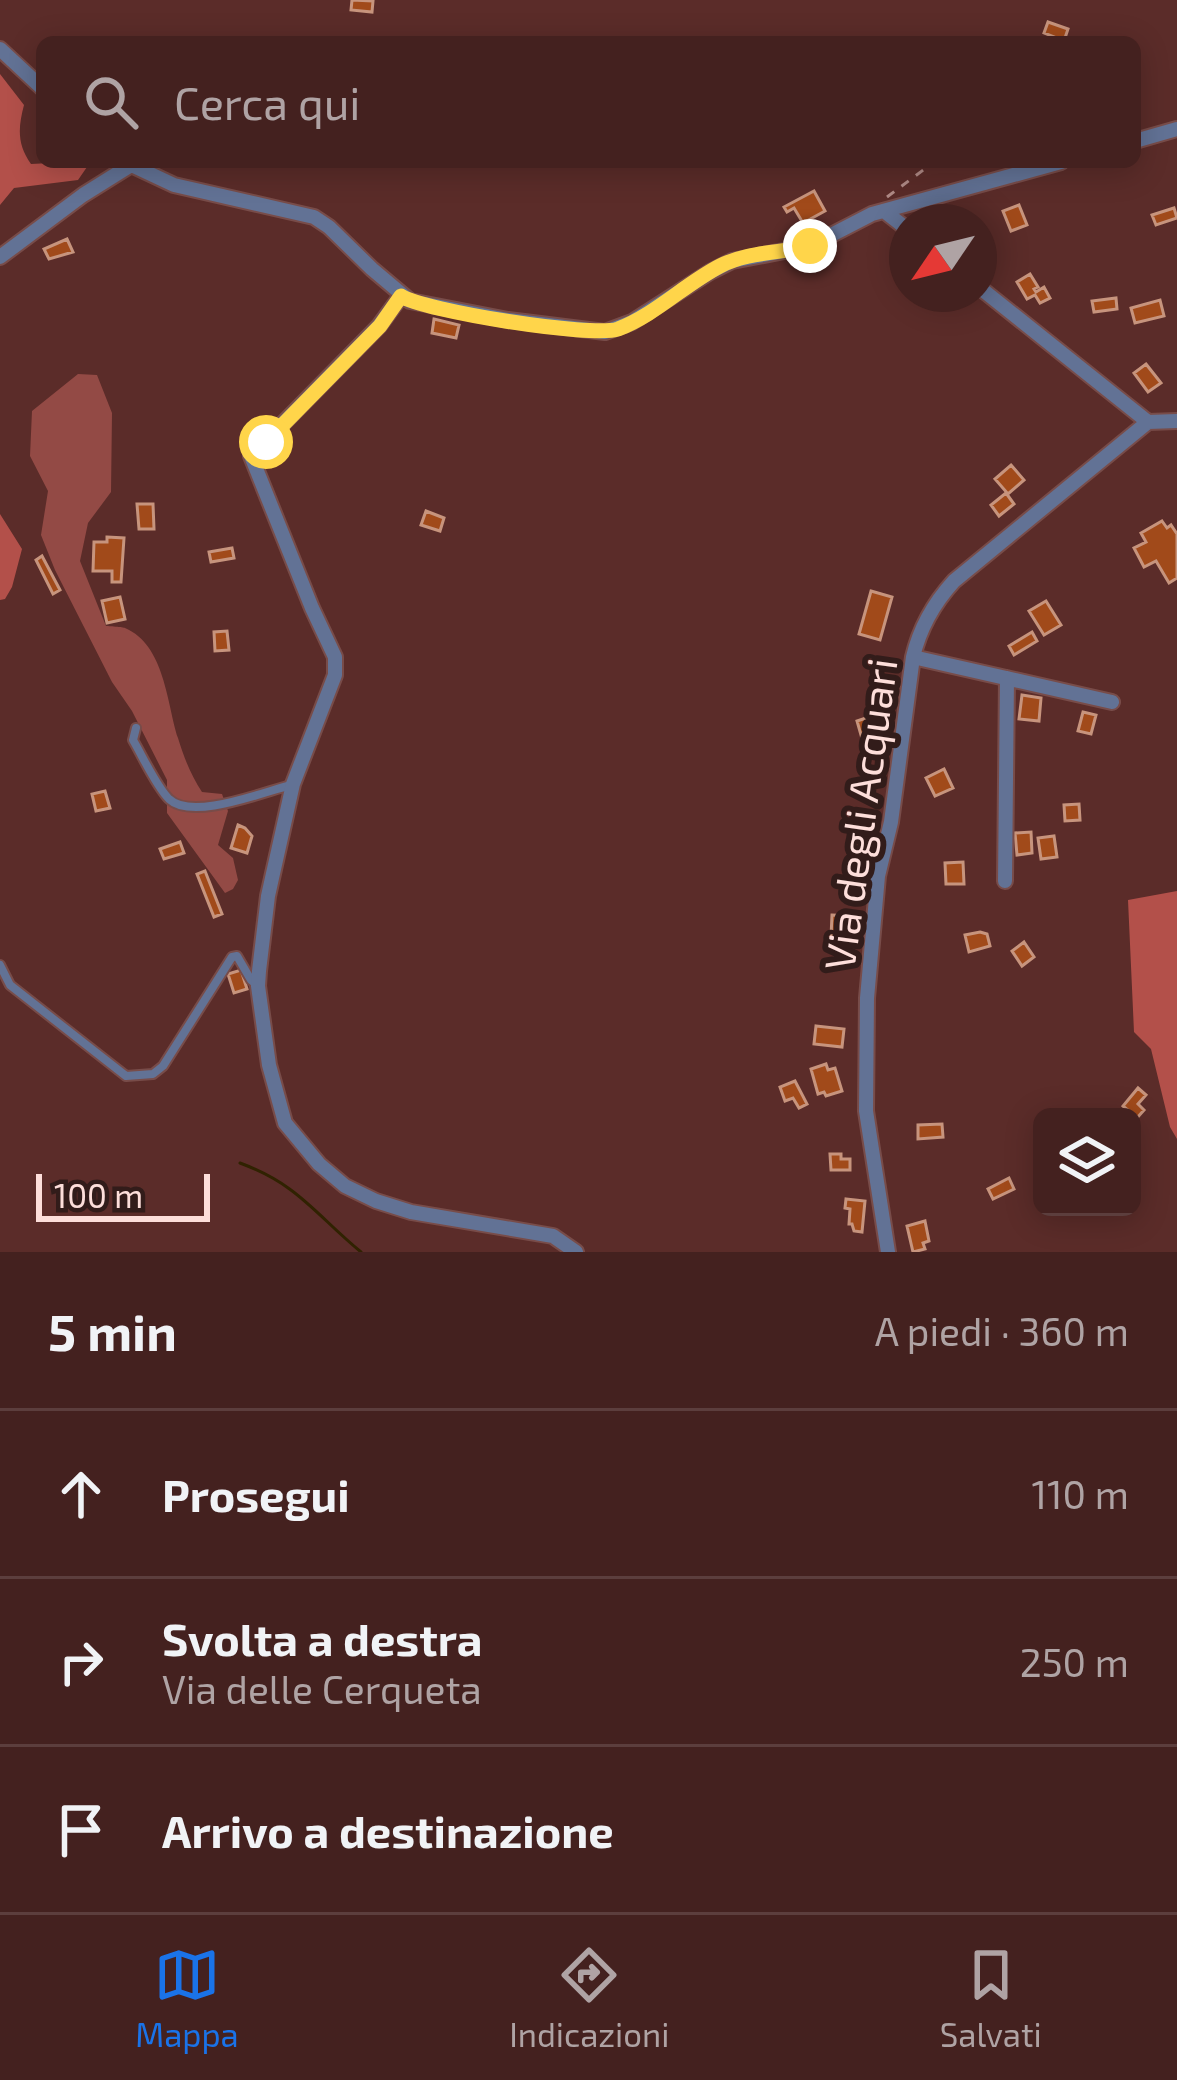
<!DOCTYPE html>
<html lang="it">
<meta charset="utf-8">
<style>
:root{--surface:#44211f;--page:#4b2928;--text:#f1f3f6;--muted:#afa3a4;--line:#5c3e3d;--accent:#1a73e8}
body{margin:0;font-family:"Exo 2",sans-serif;background:var(--page);color:var(--text)}
.controls{position:absolute;right:36px;bottom:36px;display:grid;overflow:hidden;border-radius:18px;box-shadow:0 6px 30px #0003}
.controls button{width:108px;height:108px;display:grid;place-items:center;padding:0;border:0;border-bottom:3px solid var(--line);background:var(--surface);color:var(--text);font:60px sans-serif}
.compass{position:absolute;left:889px;top:204px;width:108px;height:108px;border-radius:50%;background:var(--surface);box-shadow:0 6px 30px #0003;rotate:235deg}
.scale{position:absolute;left:36px;bottom:30px;width:174px;box-sizing:border-box;padding-left:12px;border:6px solid #fddeda;border-top:0;font-size:33px;line-height:42px;white-space:nowrap;color:#fddeda;-webkit-text-stroke:9px #321c1a;paint-order:stroke}
.stop{position:absolute;width:36px;height:36px;margin:-27px;border:9px solid #ffd54a;border-radius:50%;background:#fff}
.stop.end{background:#ffd54a;border-color:#fff;box-shadow:0 3px 12px #0008}
.list{margin:0;padding:0;list-style:none}
h2{display:flex;justify-content:space-between;align-items:center;height:156px;margin:0;padding:0 48px;font-size:51px}
h2 small{font-size:39px;font-weight:400;color:var(--muted)}
.list li{display:grid;grid-template-columns:78px 1fr auto;gap:36px;align-items:center;box-sizing:border-box;height:168px;padding:0 48px;border-top:3px solid var(--line)}
.list b{display:block;font-size:45px;white-space:nowrap}
.list p{margin:0;font-size:39px;white-space:nowrap;color:var(--muted)}
.list em{font-size:39px;font-style:normal;color:var(--muted)}
.icon{flex:none;width:66px;height:66px;fill:none;stroke:currentColor;stroke-width:2;stroke-linecap:round;stroke-linejoin:round}
.map{position:relative;flex:none;width:1177px;height:1252px;overflow:hidden}
.search{position:absolute;background:var(--surface);box-shadow:0 6px 30px #0003;left:36px;right:36px;top:36px;height:132px;display:flex;align-items:center;gap:30px;box-sizing:border-box;padding:0 42px;border-radius:18px;color:var(--muted);font-size:45px}
.sheet{height:660px;background:var(--surface)}
nav{display:flex;justify-content:space-around;align-items:center;box-sizing:border-box;height:168px;border-top:3px solid var(--line);background:var(--surface);font-size:33px;color:var(--muted)}
nav a{display:grid;justify-items:center;gap:6px}
nav .on{color:var(--accent)}
.map>svg:first-child{display:block}
.green{fill:#934a45}
.forest{fill:#b3504a}
.lines{fill:none;stroke-linecap:round;stroke-linejoin:round}
.stream{stroke:#302201;stroke-width:3}
.building{fill:#a14a1a;stroke:#c7947d;stroke-width:3}
.service-casing{stroke:#784c49;stroke-width:12}
.minor-casing{stroke:#784c49;stroke-width:18}
.path{stroke:#b08a86;stroke-width:3;stroke-dasharray:9 9;stroke-linecap:butt}
.service{stroke:#627295;stroke-width:8}
.minor{stroke:#627295;stroke-width:14}
.route{stroke:#ffd54a;stroke-width:15}
.labels{text-anchor:middle;dominant-baseline:central;stroke-width:12;stroke-linejoin:round;paint-order:stroke}
.street-label{font-size:42px;fill:#fddeda;stroke:#321c1a}
</style>
<div class="map">
<svg width="1177" height="1252" viewBox="0 0 1177 1252">
<rect width="100%" height="100%" fill="#5b2c29"/>
<path class="green" d="M78,374L97,375L112,413L111,492L88,523L80,561L106,626C107,626 124,627 125,628C165,645 167,704 178,738C184,758 191,775 202,792L222,794L228,811L218,845L233,858L238,880L233,889L225,893L167,813V780L132,711L112,682L55,570L41,535L48,491L30,456L32,411Z"/>
<path class="forest" d="M0,74L24,105C18,128 17,144 31,164L71,162L87,167L78,180L14,188L0,205Z
M0,514L22,549L12,587L5,599L0,600Z
M1177,891V1139L1170,1127L1151,1049L1134,1032L1128,900Z"/>
<g class="lines">
<path class="stream" d="M240,1163C299,1185 315,1214 361,1252"/>
</g>
<path class="building" d="M352,0L373,1L372,12L351,10Z
M1048,22L1068,29L1064,41L1044,33Z
M814,191L825,211L803,223L794,208L787,212L784,207Z
M1019,205L1027,225L1011,231L1003,211Z
M1174,208L1177,218L1156,225L1152,215Z
M67,239L73,252L49,259L44,249Z
M1030,274L1038,287L1034,289L1036,292L1044,287L1050,298L1040,303L1035,295L1027,299L1017,282Z
M1116,298L1117,309L1094,312L1092,301Z
M1160,300L1164,316L1135,323L1131,308Z
M434,319L459,325L456,338L432,333Z
M1146,364L1161,383L1148,392L1134,373Z
M1011,465L1024,480L1008,494L995,479Z
M1006,493L1014,504L999,516L991,505Z
M137,504H153L154,529H139Z
M426,511L444,518L440,531L421,525Z
M1162,521L1167,528L1171,525L1177,534V578L1169,583L1156,561L1144,567L1134,548L1146,542L1141,533Z
M107,537L124,538L121,582H112V571H93L94,542H107Z
M232,548L234,558L211,562L209,552Z
M42,556L60,590L53,594L36,560Z
M871,591L892,597L880,640L859,634Z
M120,597L125,619L107,623L102,601Z
M1046,601L1061,625L1044,635L1029,611Z
M227,631L229,650L215,651L214,632Z
M1032,632L1037,641L1014,655L1009,646Z
M1022,695L1041,698L1039,721L1019,719Z
M1083,712L1096,715L1091,734L1078,731Z
M872,716L878,737L863,742L857,721Z
M944,769L953,788L935,796L926,778Z
M105,791L110,808L96,811L92,794Z
M1079,804L1080,820L1065,821L1064,805Z
M238,825L245,828L252,836L247,853L231,848Z
M1031,832L1032,853L1017,855L1015,833Z
M1054,836L1057,857L1041,859L1038,838Z
M180,842L184,853L164,859L160,849Z
M963,862L964,884H946L945,863Z
M205,871L222,914L214,917L197,874Z
M832,915L852,916L851,938L831,937Z
M980,932L987,934L990,946L969,952L965,935Z
M1024,942L1034,957L1022,966L1012,951Z
M241,970L247,989L234,993L228,974Z
M816,1026L844,1029L842,1047L814,1044Z
M826,1064L828,1070L835,1068L842,1091L826,1096L824,1092L818,1094L811,1069Z
M795,1081L807,1104L799,1108L793,1098L785,1101L780,1087Z
M1138,1088L1146,1095L1138,1104L1144,1110L1137,1118L1123,1106Z
M942,1124L943,1137L918,1139V1125Z
M830,1154H841V1159H850V1170H831Z
M1009,1178L1014,1189L993,1199L988,1189Z
M846,1199L865,1201L862,1232L854,1231L852,1224H849L850,1209L845,1208Z
M925,1221L929,1241L923,1243L925,1249L913,1252L907,1226Z"/>
<g class="lines">
<defs>
<path id="service" d="M136,728L133,740C143,757 156,786 169,799C192,821 263,792 291,785
M0,965L10,985L126,1076L153,1074L163,1066L232,957L237,956L251,980L258,986"/>
<path id="minor" d="M0,49L42,88
M1135,141L1177,129
M125,162L174,185L314,217L329,227L372,269L410,301L508,320L605,332L632,322L710,272L732,261L810,246L872,214L1061,162
M884,211L907,229
M0,257L83,195L131,165
M979,287L1148,422L1177,421
M401,296L379,326L251,456L312,608L335,657V675L293,784L268,896L259,971L258,986L269,1065L285,1123L319,1164L345,1186L376,1201L411,1212L553,1236L576,1252
M913,657L1112,702
M1005,881L1007,678
M888,1252L866,1111L867,998L878,876L891,822L913,657C920,627 934,603 954,581L1148,422"/>
</defs>
<use href="#service" class="service-casing"/>
<use href="#minor" class="minor-casing"/>
<path class="path" d="M887,197L934,162"/>
<use href="#service" class="service"/>
<use href="#minor" class="minor"/>
</g>
<g class="lines">
<path class="route" d="M266,442L380,326L401,296C424,311 592,338 618,329C655,315 685,284 720,266C747,252 780,253 810,246"/>
</g>
<g class="labels">
<g class="street-label">
<text transform="translate(859 814) rotate(-82)">Via degli Acquari</text>
</g>
</g>
</svg>
<div class="controls">
<button><svg class="icon" aria-label="layers" viewBox="0 0 24 24"><path d="M12 4l9 5-9 5-9-5zM3 14l9 5 9-5"/></svg></button>
</div>
<svg class="compass" viewBox="-18 -18 36 36"><path d="M0-13l5 13h-10z" fill="#e53935"/><path d="M0 13l5-13h-10z" fill="#afa3a4"/></svg>
<div class="scale">100 m</div>
<div class="stop" style="left:266px;top:442px"></div>
<div class="stop end" style="left:810px;top:246px"></div>
<div class="search"><svg class="icon" aria-label="search" viewBox="0 0 24 24"><circle cx="10" cy="10" r="6"/><path d="M15 15l6 6"/></svg>Cerca qui</div>
</div>
<section class="sheet">
<h2>5 min<small>A piedi · 360 m</small></h2>
<ul class="list">
<li><svg class="icon" aria-label="ahead" viewBox="0 0 24 24"><path d="M12 20V5M6 11l6-6 6 6"/></svg><div><b>Prosegui</b></div><em>110 m</em></li>
<li><svg class="icon" aria-label="right" viewBox="0 0 24 24"><path d="M7 20v-9h11M14 6l5 5-5 5"/></svg><div><b>Svolta a destra</b><p>Via delle Cerqueta</p></div><em>250 m</em></li>
<li><svg class="icon" aria-label="arrive" viewBox="0 0 24 24"><path d="M6 21V4h12l-3 4 3 4H6"/></svg><div><b>Arrivo a destinazione</b></div></li>
</ul>
</section>
<nav>
<a class="on"><svg class="icon" aria-label="map" viewBox="0 0 24 24"><path d="M3 6l6-2 6 2 6-2v14l-6 2-6-2-6 2zM9 4v14M15 6v14"/></svg>Mappa</a>
<a><svg class="icon" aria-label="directions" viewBox="0 0 24 24"><path d="M12 3l9 9-9 9-9-9zM9 14v-3h6M13 9l2 2-2 2"/></svg>Indicazioni</a>
<a><svg class="icon" aria-label="saved" viewBox="0 0 24 24"><path d="M7 4h10v16l-5-4-5 4z"/></svg>Salvati</a>
</nav>
